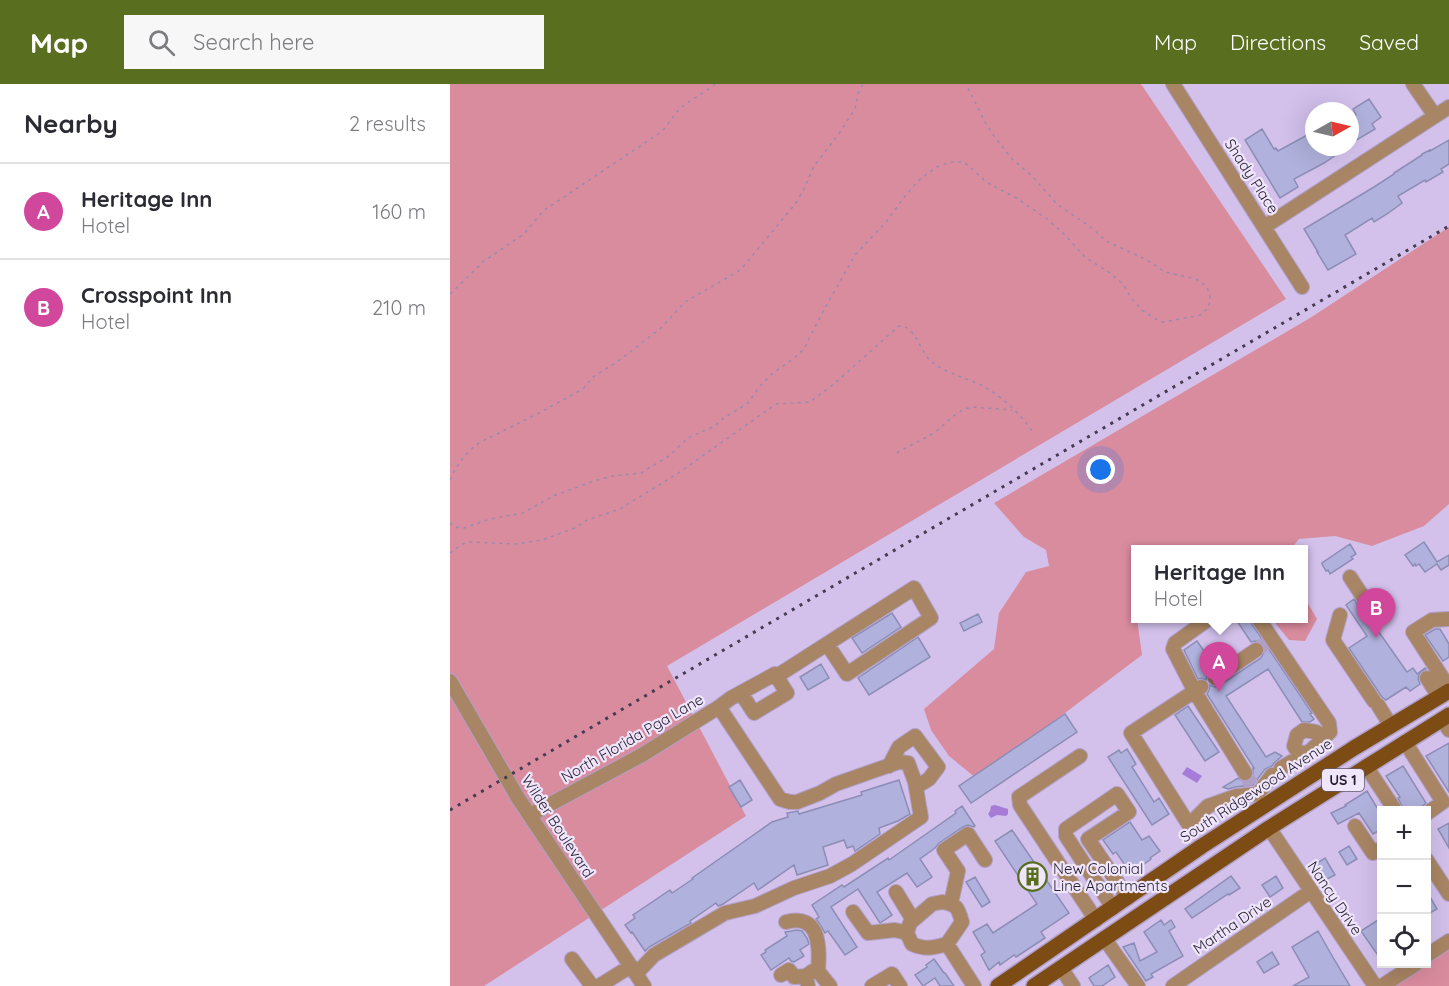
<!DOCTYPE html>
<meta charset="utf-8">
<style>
:root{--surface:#fff;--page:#f7f7f7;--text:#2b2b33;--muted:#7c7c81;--line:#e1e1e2;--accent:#596f1f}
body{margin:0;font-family:Quicksand,sans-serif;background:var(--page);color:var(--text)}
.controls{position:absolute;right:18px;bottom:18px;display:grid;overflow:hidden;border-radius:0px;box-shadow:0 6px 24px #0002}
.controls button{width:54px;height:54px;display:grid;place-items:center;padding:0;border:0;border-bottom:2px solid var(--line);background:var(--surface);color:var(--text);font:30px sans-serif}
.compass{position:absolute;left:855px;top:18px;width:54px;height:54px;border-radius:50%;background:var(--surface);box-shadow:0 6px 24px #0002;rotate:82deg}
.you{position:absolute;left:651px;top:386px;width:21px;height:21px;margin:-15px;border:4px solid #fff;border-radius:50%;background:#1a73e8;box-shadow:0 0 0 9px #1a73e833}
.badge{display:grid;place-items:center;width:39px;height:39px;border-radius:50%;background:var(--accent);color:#fff;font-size:20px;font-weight:700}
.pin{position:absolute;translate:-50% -50px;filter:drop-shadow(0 2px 3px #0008)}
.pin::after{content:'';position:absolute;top:32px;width:21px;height:18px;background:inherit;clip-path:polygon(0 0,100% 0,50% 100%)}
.popup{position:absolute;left:681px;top:461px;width:177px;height:78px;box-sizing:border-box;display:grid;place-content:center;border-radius:0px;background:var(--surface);filter:drop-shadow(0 2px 4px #0005);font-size:20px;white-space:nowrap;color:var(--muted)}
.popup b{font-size:22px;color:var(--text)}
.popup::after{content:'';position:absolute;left:50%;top:100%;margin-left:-12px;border:12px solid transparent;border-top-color:var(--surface)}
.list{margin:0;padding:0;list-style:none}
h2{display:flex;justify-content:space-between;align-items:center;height:78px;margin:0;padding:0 24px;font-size:26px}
h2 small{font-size:20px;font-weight:400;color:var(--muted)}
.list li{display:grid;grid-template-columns:39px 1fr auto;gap:18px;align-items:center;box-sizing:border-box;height:96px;padding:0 24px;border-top:2px solid var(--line)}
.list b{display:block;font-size:22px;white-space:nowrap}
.list p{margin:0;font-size:20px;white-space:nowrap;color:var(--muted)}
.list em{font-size:20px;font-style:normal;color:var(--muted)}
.icon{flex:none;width:33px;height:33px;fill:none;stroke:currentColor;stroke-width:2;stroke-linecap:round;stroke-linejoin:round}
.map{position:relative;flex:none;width:999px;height:902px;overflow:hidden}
header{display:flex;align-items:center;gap:36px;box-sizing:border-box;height:84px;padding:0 30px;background:var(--accent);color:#fff}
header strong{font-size:28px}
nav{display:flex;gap:33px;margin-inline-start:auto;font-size:21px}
.search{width:420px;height:54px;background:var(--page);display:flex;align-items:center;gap:15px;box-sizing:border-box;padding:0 21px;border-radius:0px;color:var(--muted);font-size:22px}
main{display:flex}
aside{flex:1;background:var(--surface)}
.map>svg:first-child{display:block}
.green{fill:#da8c9f}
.water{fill:#a67cd8}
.building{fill:#b0b1dc;stroke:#8c8db6;stroke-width:1.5}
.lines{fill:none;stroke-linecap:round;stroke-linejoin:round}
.minor-tunnel{stroke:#b0a0c6;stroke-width:14;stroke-dasharray:14 7;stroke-linecap:butt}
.minor-casing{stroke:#b0a0c6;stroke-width:16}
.major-casing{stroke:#b0a0c6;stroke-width:18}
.path{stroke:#988aac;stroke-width:1.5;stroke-dasharray:3 4.5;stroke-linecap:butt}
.minor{stroke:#a88564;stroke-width:14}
.major{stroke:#7d4c15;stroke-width:15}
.rail{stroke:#453c50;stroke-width:3;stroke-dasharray:3 6;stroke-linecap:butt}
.labels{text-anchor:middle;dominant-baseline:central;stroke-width:4.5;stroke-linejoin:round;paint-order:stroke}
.shield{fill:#efe6fc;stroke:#61596a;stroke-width:1.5}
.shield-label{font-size:14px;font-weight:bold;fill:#241d2c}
.street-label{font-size:15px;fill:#241d2c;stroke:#efe6fc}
.poi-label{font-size:15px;fill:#241d2c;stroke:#efe6fc;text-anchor:start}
</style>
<header>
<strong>Map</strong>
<div class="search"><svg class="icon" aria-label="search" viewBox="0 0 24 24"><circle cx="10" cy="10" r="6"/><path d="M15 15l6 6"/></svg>Search here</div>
<nav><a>Map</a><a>Directions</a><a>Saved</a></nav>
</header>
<main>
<aside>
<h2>Nearby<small>2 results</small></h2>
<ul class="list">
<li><span class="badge" style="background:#d1479c">A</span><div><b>Heritage Inn</b><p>Hotel</p></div><em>160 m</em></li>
<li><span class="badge" style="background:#d1479c">B</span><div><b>Crosspoint Inn</b><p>Hotel</p></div><em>210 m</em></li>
</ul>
</aside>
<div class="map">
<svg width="999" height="902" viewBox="0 0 999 902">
<rect width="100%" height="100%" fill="#d3c1ec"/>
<path class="green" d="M0,0H691L836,215L217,582L296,732L34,902H0Z
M999,143V420L974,442L922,462L885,452L849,455L841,465L685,466V534L687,535L692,571L527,695L499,672L481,646L474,625L544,565L549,529L576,488L599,482L596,466L574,453L544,419L860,234Z
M853,511L867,535L855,557L839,556L822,535L853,534Z
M999,864V902H942Z"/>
<path class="water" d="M737,683L752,692L747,699L732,690Z
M545,721L558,725V730L556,732L547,731L541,734L538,730L540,727L541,722Z"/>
<path class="building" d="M919,15L931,33L922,40L925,45L900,60V34L906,31L903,25Z
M812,45L824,65L826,64L828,67L859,50L864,60V63H895L885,69L886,71L874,79L844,95L848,103L830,114L795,56Z
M999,56V80L991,85L993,88L976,98L975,96L948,112L952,119L937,130L924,138L922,134L895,151L906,170L878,186L867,168H868L854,145L924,103L944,90V89L972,71V70L980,66V67Z
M974,458L987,478L999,471V481L991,486L987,480L975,488L969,480L966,482L965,480L963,482L955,471Z
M900,460L906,470L901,473L903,475L880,490L878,486L876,487L872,480V479Z
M904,515L911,527L917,531L957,588L963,584L967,590L975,584L976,585L972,587L969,590L968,595L970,600L960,607L956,603L936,616L932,613L899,564L917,552L896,521Z
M442,529L451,543L412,569L402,554Z
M528,530L532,538L514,547L510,539Z
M785,534H799L801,539L862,629L860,630L864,635L860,638H852L818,585L776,612L816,673L825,668L832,672L824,679L822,682L815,685L803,701L785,703L778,705L773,703L788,694L795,698L800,696L803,693V684H804L757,610L759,606L760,601L765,603L770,601L811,574L815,566L814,561L810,558L806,557L801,558Z
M985,545H990L999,560V573L993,577L975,551Z
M468,553L480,573L419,611L408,594Z
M747,557L765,583L757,590L756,596L751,594L748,595L734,566Z
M371,580L379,594L358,606L350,593Z
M738,622L769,668L755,677L725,631Z
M615,630L627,648L521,719L509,702Z
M999,659V708L976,672Z
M677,665L686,680L682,683L704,718L709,714L719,730L702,741L658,673L669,666L671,669Z
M953,682L976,719L968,726H954L948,714L950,713L936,692Z
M290,696L302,716L291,723L279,703Z
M449,696L460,730L448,737L429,744L430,750L405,767L403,762L397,764L394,756L373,763L378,781L347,791L344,781L308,806L304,799L273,820L268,822L266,819L240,837L241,839L199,863L195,867L182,848L181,849L175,841L185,834L183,831L220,806L222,809L243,795L242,794L322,738L338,733L337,729L348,727L349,730L412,711L411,708Z
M917,707L932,732V745L923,750L909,729L888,740L881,729L896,722L895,721Z
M512,722L525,742L524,743L518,741L513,743L489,759L485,764L470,775L482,793L467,803L457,789L427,808L442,831L430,839L408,805L381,823L407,863L395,871L378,847L375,849L369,839L366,835L369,833L362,821L392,801L394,803L438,774L439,776L506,729L505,727Z
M680,738L692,756L699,752L710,767L700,774L701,775L689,784L687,781L679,787L666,768L663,770L653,756Z
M999,739V764L988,745Z
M562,746L619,829L591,848L595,854L566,873L564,871L550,881L549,878L539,886L531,871L535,868L523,848L537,840L543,849L587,820L545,757Z
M899,762L907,775L897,781L889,768Z
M875,774L885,791L873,797L864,781Z
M781,792L790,804L779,811L778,810L742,834L735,825Z
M826,792L833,804L820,813L812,801Z
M525,793L540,818L532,823L516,798Z
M976,806L987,825L976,831Z
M711,836L714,841L721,836L725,843L719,847L733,872L701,890L703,893L696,897L673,863L684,859L690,877L707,868L694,848Z
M928,836L932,841V877L911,847Z
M347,846L352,847L357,854L359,860L350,866L354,872L344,878L341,877L339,874L321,886L311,871L316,868L315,866L337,852L335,848Z
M868,847L881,870L900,902H843L859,893L842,863Z
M822,868L829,880L814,889L807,878Z
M484,875L494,889H495L504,902H490L485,894L473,902L465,891L477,883L476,881Z
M658,881L665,893L652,902H644L639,894Z"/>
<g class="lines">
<path class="minor-tunnel" d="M806,566L816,559
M795,689L805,707"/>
<defs>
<path id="minor" d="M723,0L852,203
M963,0L985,32
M814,143L999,23
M900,493L919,522L928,524
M890,531L883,556L924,617
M760,534L725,559L723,565L745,608L795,689
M808,534L879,639L880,648L860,667L831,684
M999,535L982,536L963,548L999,604
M327,592L464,504L481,534L397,590L377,560
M765,594L806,566
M977,594L989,613
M0,597L68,714L194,902
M751,603L681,649L739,741L758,722L786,712L808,710L822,691
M928,621L941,642
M992,635L999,646
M955,658L993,718L976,730
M856,669L848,668L844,662L847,651L854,646L866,648L874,653
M630,672L569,713L570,721L646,836
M439,682L449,663L465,652L488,683L479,695L466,703
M916,682L945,726
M80,731L192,671L269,623L281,614L325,590L337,609L304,629L291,609
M905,742L923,769L932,764
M819,744L925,902
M976,775L999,810
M446,808L463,836
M492,818C507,820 508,824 512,838L497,860C482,864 476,866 462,860L457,849L460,839L482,820Z
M501,819L508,787L494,766L518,750L535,776
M663,824L616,752V745L667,710L679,728L638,755L678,814
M403,828L418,849L445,846L457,849
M336,838C370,829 370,863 368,887
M654,854L688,902
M497,860L524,902
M976,872L999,857
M122,875L142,902
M611,884L623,902
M186,890L204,871L275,829L305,822L344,804L380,792L402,780L471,733L465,698L458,679L449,678L386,700L370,709L347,718H340L330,715L269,623
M331,891L339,886L344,893L356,892
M149,902L181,882
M358,902L356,892L363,887H368L380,902
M422,902L442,890L450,902
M723,902L861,807
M932,902L966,880"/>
<path id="major" d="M548,902L752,762L904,664L999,607
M584,902L819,744L999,631"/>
</defs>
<use href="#minor" class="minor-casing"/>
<use href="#major" class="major-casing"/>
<path class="path" d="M0,210L34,177L74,150L93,127L211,48C219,40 224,30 233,22C243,14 255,9 265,0
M447,369C458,362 470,357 482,350C496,341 505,326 522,323L562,326
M0,396C7,381 15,369 29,359L87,330L133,305L143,293L167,278L211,244L235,218L287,188L293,183L346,119L354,105L364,82L388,51L405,25L409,7L413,0
M0,439L4,443L14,444L40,435L73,429L103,412L147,396L163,392L191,389L219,372L238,354L265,342L271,336L298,319L310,302L323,289L343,275L354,265L371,231L405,171L436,138L455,112L471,94L487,83L500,78H513L519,82L536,98L568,115L597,135L611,147L635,173L660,189L673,200L682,215L693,227L706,235L713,238L741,233L750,231L757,225L760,218V210L756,202L746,195L715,188L697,176L656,157L643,145L607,120L581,91L562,75L544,52L535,38L516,0
M0,469L13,460L20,458L66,460L92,456L125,444L137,436L170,425L227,390L326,320L360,318L385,299L449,242C466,241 470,269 482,278C496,289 513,293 529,300C551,311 571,330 584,350"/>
<use href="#minor" class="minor"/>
<use href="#major" class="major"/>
<path class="rail" d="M0,726L999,142"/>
</g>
<defs>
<symbol id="building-ring" viewBox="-11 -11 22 22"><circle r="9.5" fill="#efe6fc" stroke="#596f1f" stroke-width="1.5"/><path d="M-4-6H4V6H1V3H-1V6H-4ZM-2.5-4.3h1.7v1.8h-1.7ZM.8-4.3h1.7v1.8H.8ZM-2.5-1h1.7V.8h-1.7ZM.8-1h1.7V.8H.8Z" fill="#596f1f"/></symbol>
</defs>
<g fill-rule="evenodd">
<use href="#building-ring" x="566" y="776" width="33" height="33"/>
</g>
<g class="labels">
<rect class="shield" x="872" y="685" width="42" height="22" rx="4.5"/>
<g class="shield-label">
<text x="893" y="696">US 1</text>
</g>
<g class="street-label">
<text transform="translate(802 92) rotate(57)">Shady Place</text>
<text transform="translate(182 654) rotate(-30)">North Florida Pga Lane</text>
<text transform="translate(806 706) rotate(-33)">South Ridgewood Avenue</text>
<text transform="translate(108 742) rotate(57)">Wilder Boulevard</text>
<text transform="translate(885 814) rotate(56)">Nancy Drive</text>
<text transform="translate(782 841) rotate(-34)">Martha Drive</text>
</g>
<g class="poi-label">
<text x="603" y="784">New Colonial<tspan x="603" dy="17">Line Apartments</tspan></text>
</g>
</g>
</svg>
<div class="controls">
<button>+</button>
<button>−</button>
<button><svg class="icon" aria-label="locate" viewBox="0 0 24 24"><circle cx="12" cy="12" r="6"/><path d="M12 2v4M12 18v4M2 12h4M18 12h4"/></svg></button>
</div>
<svg class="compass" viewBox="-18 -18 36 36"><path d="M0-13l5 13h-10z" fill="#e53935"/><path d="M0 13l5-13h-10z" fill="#7c7c81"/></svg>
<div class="you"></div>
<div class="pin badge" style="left:769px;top:608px;background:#d1479c">A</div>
<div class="popup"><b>Heritage Inn</b>Hotel</div>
<div class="pin badge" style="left:926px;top:554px;background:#d1479c">B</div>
</div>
</main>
